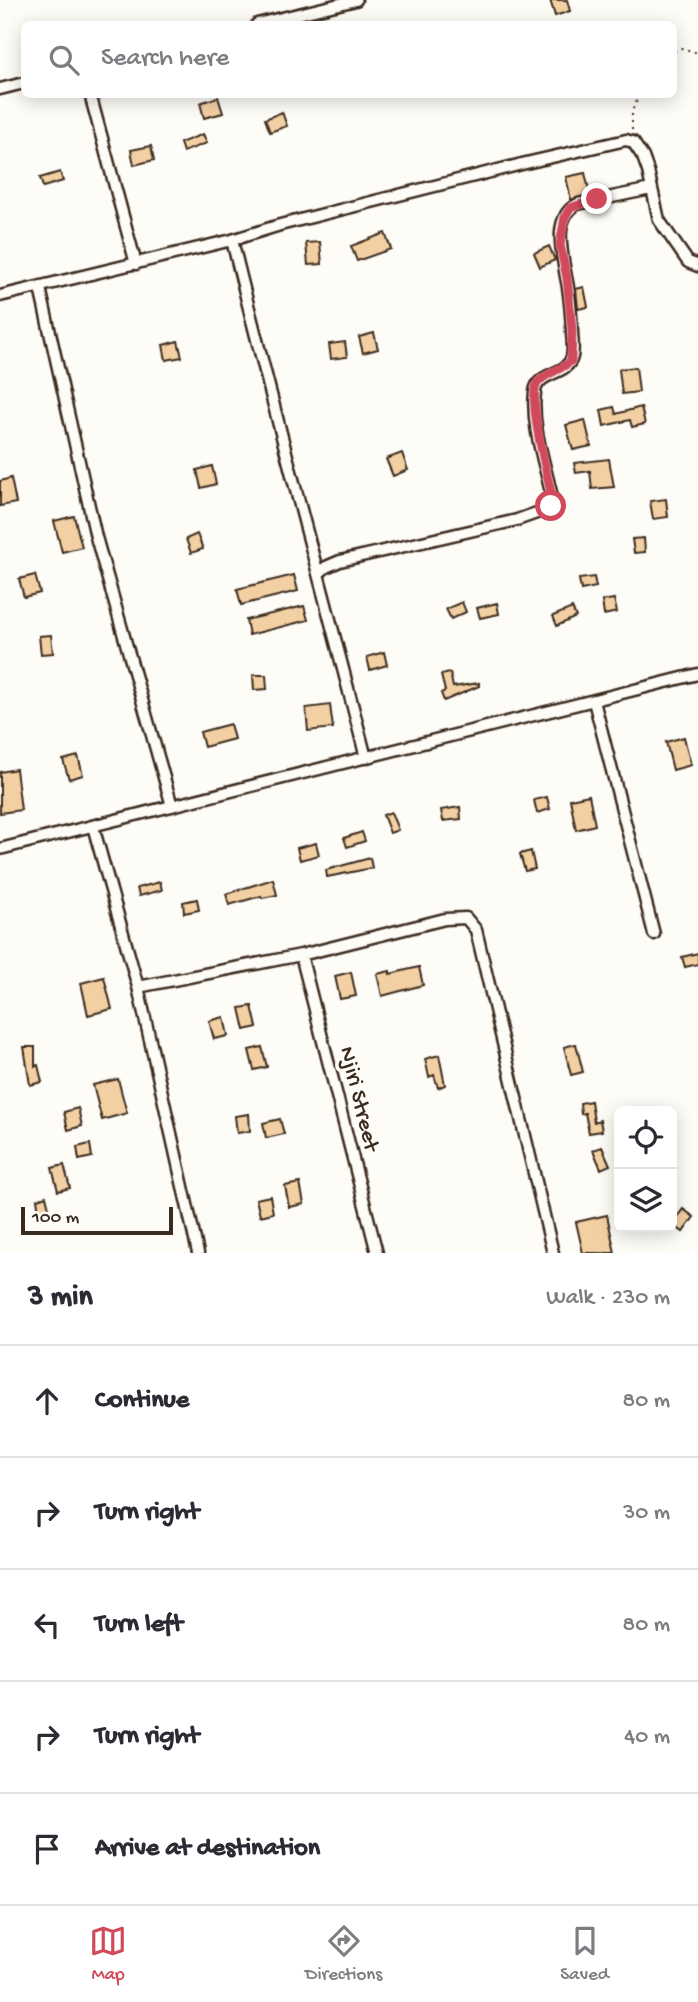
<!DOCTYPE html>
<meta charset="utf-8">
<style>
:root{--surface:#fff;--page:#f2f2f3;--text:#2b2b33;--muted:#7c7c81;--line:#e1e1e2;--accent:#d1495b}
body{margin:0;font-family:"Gochi Hand",sans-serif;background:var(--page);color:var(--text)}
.controls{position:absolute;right:21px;bottom:21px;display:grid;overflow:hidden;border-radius:10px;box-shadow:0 4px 18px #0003}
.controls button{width:63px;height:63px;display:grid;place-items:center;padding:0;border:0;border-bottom:2px solid var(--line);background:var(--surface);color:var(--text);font:35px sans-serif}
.scale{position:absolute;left:21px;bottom:18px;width:152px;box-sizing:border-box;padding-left:7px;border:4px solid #3b2a1e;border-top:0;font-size:19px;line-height:24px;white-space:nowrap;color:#3b2a1e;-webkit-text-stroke:5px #fdfcf7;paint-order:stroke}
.stop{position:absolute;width:21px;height:21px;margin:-16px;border:5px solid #d1495b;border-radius:50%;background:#fff}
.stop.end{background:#d1495b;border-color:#fff;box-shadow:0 2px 7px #0008}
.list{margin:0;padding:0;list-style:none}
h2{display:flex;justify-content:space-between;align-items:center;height:91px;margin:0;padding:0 28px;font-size:30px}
h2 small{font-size:23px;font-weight:400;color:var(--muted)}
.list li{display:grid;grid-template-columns:46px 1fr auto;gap:21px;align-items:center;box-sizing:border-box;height:112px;padding:0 28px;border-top:2px solid var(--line)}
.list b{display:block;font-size:26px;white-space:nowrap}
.list em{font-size:23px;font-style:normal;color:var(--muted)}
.icon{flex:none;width:38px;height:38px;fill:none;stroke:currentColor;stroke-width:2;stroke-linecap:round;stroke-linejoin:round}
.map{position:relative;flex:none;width:698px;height:1253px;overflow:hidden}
.search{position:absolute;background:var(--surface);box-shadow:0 4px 18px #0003;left:21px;right:21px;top:21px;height:77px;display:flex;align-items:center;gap:18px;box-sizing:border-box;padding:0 24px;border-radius:10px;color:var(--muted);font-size:26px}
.sheet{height:651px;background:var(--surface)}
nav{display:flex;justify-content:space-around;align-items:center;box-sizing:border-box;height:98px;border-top:2px solid var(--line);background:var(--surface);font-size:19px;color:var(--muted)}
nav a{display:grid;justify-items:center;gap:4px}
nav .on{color:var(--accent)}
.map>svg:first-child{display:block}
.building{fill:#f2d0a3;stroke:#3b2a1e;stroke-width:2}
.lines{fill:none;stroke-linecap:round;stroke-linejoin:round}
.street-casing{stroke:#3b2a1e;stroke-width:15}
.path{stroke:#3b2a1e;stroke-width:2;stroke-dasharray:2 5;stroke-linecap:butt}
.street{stroke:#fdfcf7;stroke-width:10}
.route{stroke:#d1495b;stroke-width:9}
.labels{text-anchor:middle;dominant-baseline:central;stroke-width:7;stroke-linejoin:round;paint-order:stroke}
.street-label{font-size:23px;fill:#3b2a1e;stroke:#fdfcf7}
</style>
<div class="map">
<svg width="698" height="1253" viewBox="0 0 698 1253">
<rect width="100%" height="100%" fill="#fdfcf7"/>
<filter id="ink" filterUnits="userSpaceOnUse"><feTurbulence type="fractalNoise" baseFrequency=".0143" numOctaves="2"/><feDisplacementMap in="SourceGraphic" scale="14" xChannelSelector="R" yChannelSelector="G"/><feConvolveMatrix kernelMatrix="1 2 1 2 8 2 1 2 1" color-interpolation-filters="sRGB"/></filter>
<g filter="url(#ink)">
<path class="building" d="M550,0H567L570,11L555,16Z
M218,97L223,113L204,118L200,103Z
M282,112L287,126L270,132L265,119Z
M203,134L207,143L183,152L180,143Z
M151,146L154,160L134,165L131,150Z
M60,172L63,181L43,187L40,178Z
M585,173L590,194L571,200L566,177Z
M385,233L391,249L357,261L351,246Z
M320,242L322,264L308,265L306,243Z
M549,246L555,260L540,267L534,253Z
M584,287L588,307L578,309L576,289Z
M374,333L378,349L363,353L359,337Z
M178,341L182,357L166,360L163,345Z
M345,342L347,357L331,359L329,344Z
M636,367L639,392L622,394L619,369Z
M614,407L616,414L641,407L645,424L632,427L630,420L604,426L601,410Z
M585,420L591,446L573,450L566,425Z
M402,453L408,470L393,476L386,459Z
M609,459L614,487L592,489L590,471L576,473L574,463Z
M212,466L216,484L201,488L197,470Z
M11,478L16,503L0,506V481Z
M666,499L668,517L653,519L650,501Z
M74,516L82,547L62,552L54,521Z
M197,534L203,549L191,553L186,539Z
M644,538L645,552L634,553L632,539Z
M35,575L40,593L24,597L19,579Z
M294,575L298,591L241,605L237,589Z
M594,577L596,587L581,590L579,579Z
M614,599L617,612L604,615L602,601Z
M462,602L466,612L451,619L446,609Z
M497,603L499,614L480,618L477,608Z
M304,606L308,620L249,635L246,620Z
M572,608L576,617L557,626L553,616Z
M51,635L53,653L41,654L39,636Z
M384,652L387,665L370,670L367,657Z
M450,673L453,687L479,683V686L444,701L441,693L445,691L441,675Z
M253,675H266L267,689L254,690Z
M330,705L333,728L308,731L306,708Z
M230,724L234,739L204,747L200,732Z
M684,737L691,765L673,770L666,742Z
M78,756L83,775L69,779L63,760Z
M16,769L21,810L0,813V772Z
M589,795L595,825L576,830L570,799Z
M547,797L550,809L537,813L534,800Z
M460,807L461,819L443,821L441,810Z
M391,812L398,830L390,833L383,815Z
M362,832L365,841L347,847L344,838Z
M316,843L319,855L300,860L297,848Z
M531,851L535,869L525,871L520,854Z
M370,858L372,868L327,877L326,870Z
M273,879L277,895L262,898L261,896L229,905L226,894Z
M160,882L162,890L139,896L137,888Z
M197,899L199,910L184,913L183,902Z
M698,953V964L685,967L682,957Z
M419,967L423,985L382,996L377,974L390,971V974Z
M351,972L356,996L340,999L335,976Z
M104,977L112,1009L88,1015L81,983Z
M252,1006L257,1027L245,1030L240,1008Z
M224,1017L228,1036L214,1039L209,1021Z
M576,1044L583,1072L571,1075L564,1047Z
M24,1047H35V1066L38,1065L42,1082L30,1085Z
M262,1047L267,1067L254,1070L249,1050Z
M439,1055L445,1085L438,1088L434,1075L429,1077L425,1059Z
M118,1079L127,1113L102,1120L93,1085Z
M591,1101L594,1122L600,1120L602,1131L589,1133L585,1113L581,1114L580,1103Z
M78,1108L82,1126L68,1130L64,1112Z
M249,1114L250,1131L237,1133L235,1116Z
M280,1119L284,1134L266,1138L263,1123Z
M90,1144L92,1157L79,1160L77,1147Z
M602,1147L610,1165L601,1169L593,1150Z
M64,1165L70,1188L58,1191L52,1168Z
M300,1183L304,1204L289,1207L285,1186Z
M46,1196L51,1216L40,1218L37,1199Z
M270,1196L273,1213L260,1216L256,1199Z
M683,1209L694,1217L683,1232L672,1224Z
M607,1215L615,1253H583L576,1222Z"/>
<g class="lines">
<defs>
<path id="street" d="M257,24L356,0
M0,89L24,83
M90,94L136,264
M232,240C274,413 322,585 366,758
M40,288L96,537L172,806
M0,296L232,240L280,225L526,163L626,140L633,142L643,157L648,171L659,220L688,262L698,266
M319,573L326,567L340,561L517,520L545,510L551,506L552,497C545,464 531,426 535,392C537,371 567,376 572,357C574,349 572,338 572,330C571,313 570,294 566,277C562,254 552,216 578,204L651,189
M594,701L654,934
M93,826L138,987L198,1253
M0,849L698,674
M301,955L377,1253
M138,987L301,955L445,919L466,918L476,930L553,1253"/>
</defs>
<use href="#street" class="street-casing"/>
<path class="path" d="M674,51L682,48L698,53
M632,130V111L640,94"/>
<use href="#street" class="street"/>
</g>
</g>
<g class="lines" filter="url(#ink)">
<path class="route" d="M551,506L552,497C548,477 526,396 538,382C546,373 561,370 571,361L572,330L567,278L560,245L565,217L570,208L597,199"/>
</g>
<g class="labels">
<g class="street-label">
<text transform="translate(358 1099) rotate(76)">Njiri Street</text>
</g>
</g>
</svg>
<div class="controls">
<button><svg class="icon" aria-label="locate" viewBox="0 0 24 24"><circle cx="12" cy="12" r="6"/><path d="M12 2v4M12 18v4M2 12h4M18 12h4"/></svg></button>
<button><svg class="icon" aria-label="layers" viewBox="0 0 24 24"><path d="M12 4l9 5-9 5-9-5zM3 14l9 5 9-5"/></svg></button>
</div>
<div class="scale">100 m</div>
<div class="stop" style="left:551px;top:506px"></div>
<div class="stop end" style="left:597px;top:199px"></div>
<div class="search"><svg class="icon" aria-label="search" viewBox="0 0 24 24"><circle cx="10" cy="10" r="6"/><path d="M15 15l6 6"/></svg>Search here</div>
</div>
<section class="sheet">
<h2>3 min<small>Walk · 230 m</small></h2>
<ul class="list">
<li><svg class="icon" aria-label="ahead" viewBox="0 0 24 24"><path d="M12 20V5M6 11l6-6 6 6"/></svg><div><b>Continue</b></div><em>80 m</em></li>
<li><svg class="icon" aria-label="right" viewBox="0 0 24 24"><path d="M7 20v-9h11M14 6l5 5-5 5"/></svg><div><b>Turn right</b></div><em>30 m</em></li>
<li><svg class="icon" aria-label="left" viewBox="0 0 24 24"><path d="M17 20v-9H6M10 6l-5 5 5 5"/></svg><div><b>Turn left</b></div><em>80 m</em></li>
<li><svg class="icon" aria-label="right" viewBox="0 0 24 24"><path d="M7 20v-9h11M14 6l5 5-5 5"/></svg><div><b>Turn right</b></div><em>40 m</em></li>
<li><svg class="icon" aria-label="arrive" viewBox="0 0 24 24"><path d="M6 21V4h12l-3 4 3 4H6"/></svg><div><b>Arrive at destination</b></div></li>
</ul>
</section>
<nav>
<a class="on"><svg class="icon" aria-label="map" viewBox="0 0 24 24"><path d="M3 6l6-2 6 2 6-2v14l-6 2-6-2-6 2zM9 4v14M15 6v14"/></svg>Map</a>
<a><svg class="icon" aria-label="directions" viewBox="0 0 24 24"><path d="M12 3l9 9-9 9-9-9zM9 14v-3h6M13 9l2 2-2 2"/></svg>Directions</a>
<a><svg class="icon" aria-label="saved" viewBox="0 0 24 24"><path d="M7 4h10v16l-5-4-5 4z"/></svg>Saved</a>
</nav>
